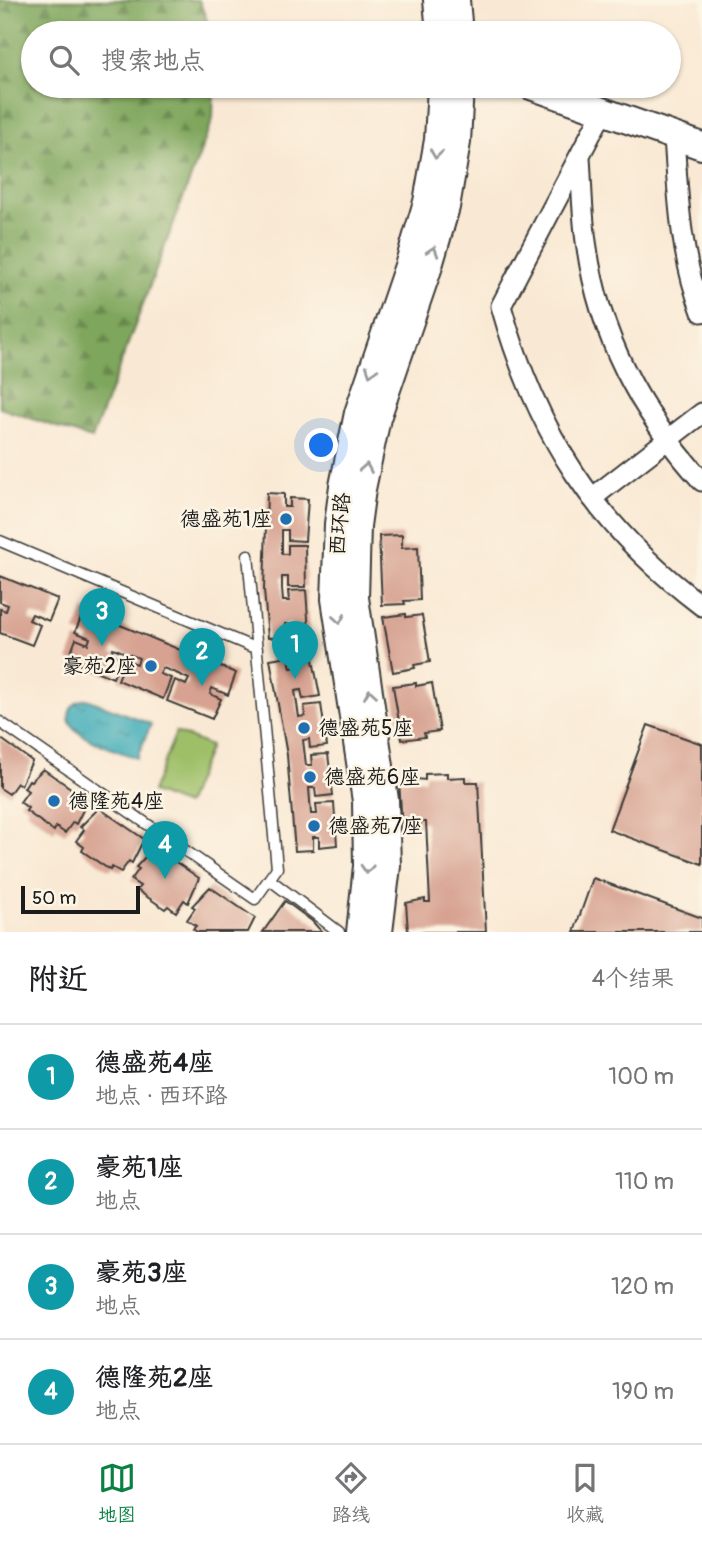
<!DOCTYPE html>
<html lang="zh">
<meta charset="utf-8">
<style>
:root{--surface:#fff;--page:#f2f2f2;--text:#202124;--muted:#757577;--line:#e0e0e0;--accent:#0b8043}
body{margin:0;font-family:Pangolin,"LXGW WenKai TC",sans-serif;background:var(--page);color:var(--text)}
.scale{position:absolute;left:21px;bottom:18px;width:119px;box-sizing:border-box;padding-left:7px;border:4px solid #1c1c1c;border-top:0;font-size:19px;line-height:24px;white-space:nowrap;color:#1c1c1c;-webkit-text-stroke:5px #fcf5e5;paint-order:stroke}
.you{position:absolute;left:322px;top:446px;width:24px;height:24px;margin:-18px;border:5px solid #fff;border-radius:50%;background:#1a73e8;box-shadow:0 0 0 10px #1a73e833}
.badge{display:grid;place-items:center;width:46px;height:46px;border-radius:50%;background:var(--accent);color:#fff;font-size:23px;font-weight:700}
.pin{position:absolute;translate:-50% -58px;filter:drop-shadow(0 2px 4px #0008)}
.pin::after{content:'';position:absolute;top:37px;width:24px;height:21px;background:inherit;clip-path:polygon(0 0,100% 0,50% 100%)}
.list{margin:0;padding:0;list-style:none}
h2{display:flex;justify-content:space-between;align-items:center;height:91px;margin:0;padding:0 28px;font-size:30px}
h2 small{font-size:23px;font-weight:400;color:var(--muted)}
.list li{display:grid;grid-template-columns:46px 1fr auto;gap:21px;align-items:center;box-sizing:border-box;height:105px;padding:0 28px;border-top:2px solid var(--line)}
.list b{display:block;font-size:26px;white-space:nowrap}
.list p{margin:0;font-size:23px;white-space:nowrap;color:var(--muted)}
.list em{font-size:23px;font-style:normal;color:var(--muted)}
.icon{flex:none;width:38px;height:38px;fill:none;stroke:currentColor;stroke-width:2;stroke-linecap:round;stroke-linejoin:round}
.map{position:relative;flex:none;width:702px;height:932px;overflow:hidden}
.search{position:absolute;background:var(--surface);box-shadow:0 2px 5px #0004;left:21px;right:21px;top:21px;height:77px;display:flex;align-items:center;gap:18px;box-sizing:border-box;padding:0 24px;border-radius:38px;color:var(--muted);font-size:26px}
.sheet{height:511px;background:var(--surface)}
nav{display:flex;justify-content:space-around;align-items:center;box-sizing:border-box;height:98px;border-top:2px solid var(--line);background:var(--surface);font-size:19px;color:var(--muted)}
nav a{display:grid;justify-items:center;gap:4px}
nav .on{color:var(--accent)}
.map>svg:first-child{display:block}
.forest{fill:url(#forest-firs);stroke:#4d613c;stroke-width:2}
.pitch{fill:#9ebf68;stroke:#5d6e42;stroke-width:2}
.water{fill:url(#water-ripples);stroke:#2b636a;stroke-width:2}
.building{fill:#d7a291}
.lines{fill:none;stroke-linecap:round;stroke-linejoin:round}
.lane-casing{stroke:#3d3b38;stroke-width:13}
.street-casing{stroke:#3d3b38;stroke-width:23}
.secondary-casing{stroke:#3d3b38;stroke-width:30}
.lane{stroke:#fff;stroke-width:10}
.street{stroke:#fff;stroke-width:19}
.secondary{stroke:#fff;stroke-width:26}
.oneway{stroke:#999}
.poi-dot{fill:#1f6fb2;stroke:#fcf5e5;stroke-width:2.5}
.labels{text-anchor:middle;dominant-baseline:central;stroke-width:5;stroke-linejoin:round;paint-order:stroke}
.poi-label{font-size:21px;fill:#1c1c1c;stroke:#fcf5e5;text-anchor:start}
.street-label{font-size:21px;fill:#1c1c1c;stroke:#fcf5e5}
</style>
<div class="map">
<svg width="702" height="932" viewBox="0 0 702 932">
<defs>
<pattern id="forest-firs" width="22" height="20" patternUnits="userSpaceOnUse" patternTransform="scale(1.75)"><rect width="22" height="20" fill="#7ea65c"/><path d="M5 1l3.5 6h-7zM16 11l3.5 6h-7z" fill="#66864b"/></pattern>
<pattern id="water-ripples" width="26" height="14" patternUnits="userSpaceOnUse" patternTransform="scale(1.75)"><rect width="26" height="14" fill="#3aaab7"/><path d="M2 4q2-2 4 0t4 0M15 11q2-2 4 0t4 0" fill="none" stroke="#308a94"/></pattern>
</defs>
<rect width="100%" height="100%" fill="#fcf5e5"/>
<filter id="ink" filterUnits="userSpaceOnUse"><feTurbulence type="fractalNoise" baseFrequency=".0143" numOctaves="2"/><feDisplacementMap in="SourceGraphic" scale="14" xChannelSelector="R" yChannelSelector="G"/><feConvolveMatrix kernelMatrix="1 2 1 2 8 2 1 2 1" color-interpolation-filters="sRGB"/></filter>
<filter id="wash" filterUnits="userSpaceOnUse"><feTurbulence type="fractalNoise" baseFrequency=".00686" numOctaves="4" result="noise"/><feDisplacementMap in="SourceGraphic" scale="28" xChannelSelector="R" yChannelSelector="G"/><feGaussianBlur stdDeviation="1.57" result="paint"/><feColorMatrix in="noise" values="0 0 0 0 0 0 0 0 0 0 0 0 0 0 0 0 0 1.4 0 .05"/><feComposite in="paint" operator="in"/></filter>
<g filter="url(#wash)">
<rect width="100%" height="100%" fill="#f9e9d4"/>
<path class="forest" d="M0,0H199L212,33H33V86H214L213,119L92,439L0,408Z"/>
<path class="pitch" d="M176,732L210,746L186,805L152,792Z"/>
<path class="water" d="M87,699L151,724L137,758C120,751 60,736 70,711C73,703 80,700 87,699Z"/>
<g id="blocks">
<path class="building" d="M267,493L284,494V507H290V498L308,499L305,541L288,540V530H282V554H288V545H305L306,587H288V577H282V589L283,601H289L288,591L306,590L309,632L291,633V624H285V637L268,638L264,590Z
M402,535V548L418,547L420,600L404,601L405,604L382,605L379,536Z
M0,576L58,599L49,621L32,614L29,620L40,625L32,645L0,633V609L6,611L8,605L0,602Z
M84,610L236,673L228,695L212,688L210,694L221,699L212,719L167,701L175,680L186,685L189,679L176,673L163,668L160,674L171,678L163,699L118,680L126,660L137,664L139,658L113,648L111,653L122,658L113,678L68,660L76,639L88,644L90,638L75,632Z
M406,614V617L422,615L430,662L414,665L415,668L393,672L383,617Z
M312,655L320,696L303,699L301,690L295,691L299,717L305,716L304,706L321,704L327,746L310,748L309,739L303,740L306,765H312L311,755L328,754L333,795L316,797L315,788H309L311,814H317L316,804L334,803L337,845L319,847V837H313V850L295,851L287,755L270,659L288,656L291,668L296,667L295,658Z
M416,683V686L432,683L440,731L424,733L425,737L402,740L393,686Z
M648,725L702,744V864L609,830Z
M0,738L32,761L21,785L17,783L9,794L0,788Z
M43,769L88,800L76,824L73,822L65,833L56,827L54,831L26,811L28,808L20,802L28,791L24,788L29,780L31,781Z
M447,773V778L465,777V782H478L486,932H408L406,903L425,899V902H430L426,822H420V825L402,823L399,781L408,780V778L425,780V774Z
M99,808L144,839L132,863L129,861L121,872L112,867L110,870L82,851L84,847L76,841L84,830L80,827Z
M154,847L199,878L188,903L184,900L176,912L168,906L165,909L137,890L140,886L131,880L139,869L136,867Z
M593,878L702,918V932H574Z
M210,887L255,918L248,932H197L193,929L196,926L187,920L195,908L192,906Z
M285,901L312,921L322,932H263Z"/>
</g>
</g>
<g filter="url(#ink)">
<use href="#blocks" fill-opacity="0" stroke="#3d3b38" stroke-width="2"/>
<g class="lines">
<defs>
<path id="lane" d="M0,541L257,649
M0,722L255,899L277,868L248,555
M269,879L339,932"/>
<path id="street" d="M603,111L501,306C537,434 595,525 702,606
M674,136C678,196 680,255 702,312
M580,157C582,187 582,218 587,248C600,338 642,415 702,481
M592,498L702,413"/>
<path id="secondary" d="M437,0L440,33
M456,0L459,33
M531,86L702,146
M360,932L367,866L366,801L335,599L338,524L343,486L358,413L409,263L427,202L438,140L441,86
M379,932L387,866L385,800L355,598L357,526L362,489L377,418L428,269L446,207L457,142L460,86"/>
</defs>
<use href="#lane" class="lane-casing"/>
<use href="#street" class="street-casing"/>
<use href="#secondary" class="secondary-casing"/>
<use href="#lane" class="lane"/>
<use href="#street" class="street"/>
<use href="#secondary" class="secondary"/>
</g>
<defs><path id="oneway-chevron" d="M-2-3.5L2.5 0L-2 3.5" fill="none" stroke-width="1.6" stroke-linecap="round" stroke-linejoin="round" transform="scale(1.75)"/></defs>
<g class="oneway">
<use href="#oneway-chevron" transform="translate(436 154) rotate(98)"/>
<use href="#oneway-chevron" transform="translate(433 251) rotate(-72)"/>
<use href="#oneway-chevron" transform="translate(371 371) rotate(109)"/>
<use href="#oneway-chevron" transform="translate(366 468) rotate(-80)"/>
<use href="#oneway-chevron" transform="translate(339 619) rotate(81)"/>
<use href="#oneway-chevron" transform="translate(370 694) rotate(-99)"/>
<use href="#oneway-chevron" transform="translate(367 869) rotate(93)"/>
</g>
</g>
<g class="poi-dot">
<circle cx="286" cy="519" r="7"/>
<circle cx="151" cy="666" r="7"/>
<circle cx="304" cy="728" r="7"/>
<circle cx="310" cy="777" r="7"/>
<circle cx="54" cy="801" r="7"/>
<circle cx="314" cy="826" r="7"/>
</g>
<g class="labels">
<g class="poi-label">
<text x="272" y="519" text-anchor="end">德盛苑1座</text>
<text x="137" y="666" text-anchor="end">豪苑2座</text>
<text x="318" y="728">德盛苑5座</text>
<text x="324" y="777">德盛苑6座</text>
<text x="68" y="801">德隆苑4座</text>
<text x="328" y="826">德盛苑7座</text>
</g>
<g class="street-label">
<text transform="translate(340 524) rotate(-85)">西环路</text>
</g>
</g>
</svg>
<div class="scale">50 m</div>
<div class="you"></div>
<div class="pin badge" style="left:295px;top:679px;background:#0f9aa8">1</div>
<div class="pin badge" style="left:202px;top:686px;background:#0f9aa8">2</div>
<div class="pin badge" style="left:102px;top:646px;background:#0f9aa8">3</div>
<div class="pin badge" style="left:165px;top:879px;background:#0f9aa8">4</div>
<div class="search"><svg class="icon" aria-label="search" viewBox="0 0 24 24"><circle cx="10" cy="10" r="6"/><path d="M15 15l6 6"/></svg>搜索地点</div>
</div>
<section class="sheet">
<h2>附近<small>4个结果</small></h2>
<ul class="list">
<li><span class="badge" style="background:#0f9aa8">1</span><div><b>德盛苑4座</b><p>地点 · 西环路</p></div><em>100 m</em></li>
<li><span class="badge" style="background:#0f9aa8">2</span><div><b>豪苑1座</b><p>地点</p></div><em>110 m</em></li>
<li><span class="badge" style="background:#0f9aa8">3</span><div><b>豪苑3座</b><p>地点</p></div><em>120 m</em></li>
<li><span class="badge" style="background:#0f9aa8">4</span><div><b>德隆苑2座</b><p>地点</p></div><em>190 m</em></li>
</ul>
</section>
<nav>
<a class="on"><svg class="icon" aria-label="map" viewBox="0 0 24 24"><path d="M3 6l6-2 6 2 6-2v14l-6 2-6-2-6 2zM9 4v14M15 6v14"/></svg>地图</a>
<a><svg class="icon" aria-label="directions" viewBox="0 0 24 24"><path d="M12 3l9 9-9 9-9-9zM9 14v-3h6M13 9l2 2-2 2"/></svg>路线</a>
<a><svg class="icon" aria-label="saved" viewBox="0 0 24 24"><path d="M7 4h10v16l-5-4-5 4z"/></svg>收藏</a>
</nav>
